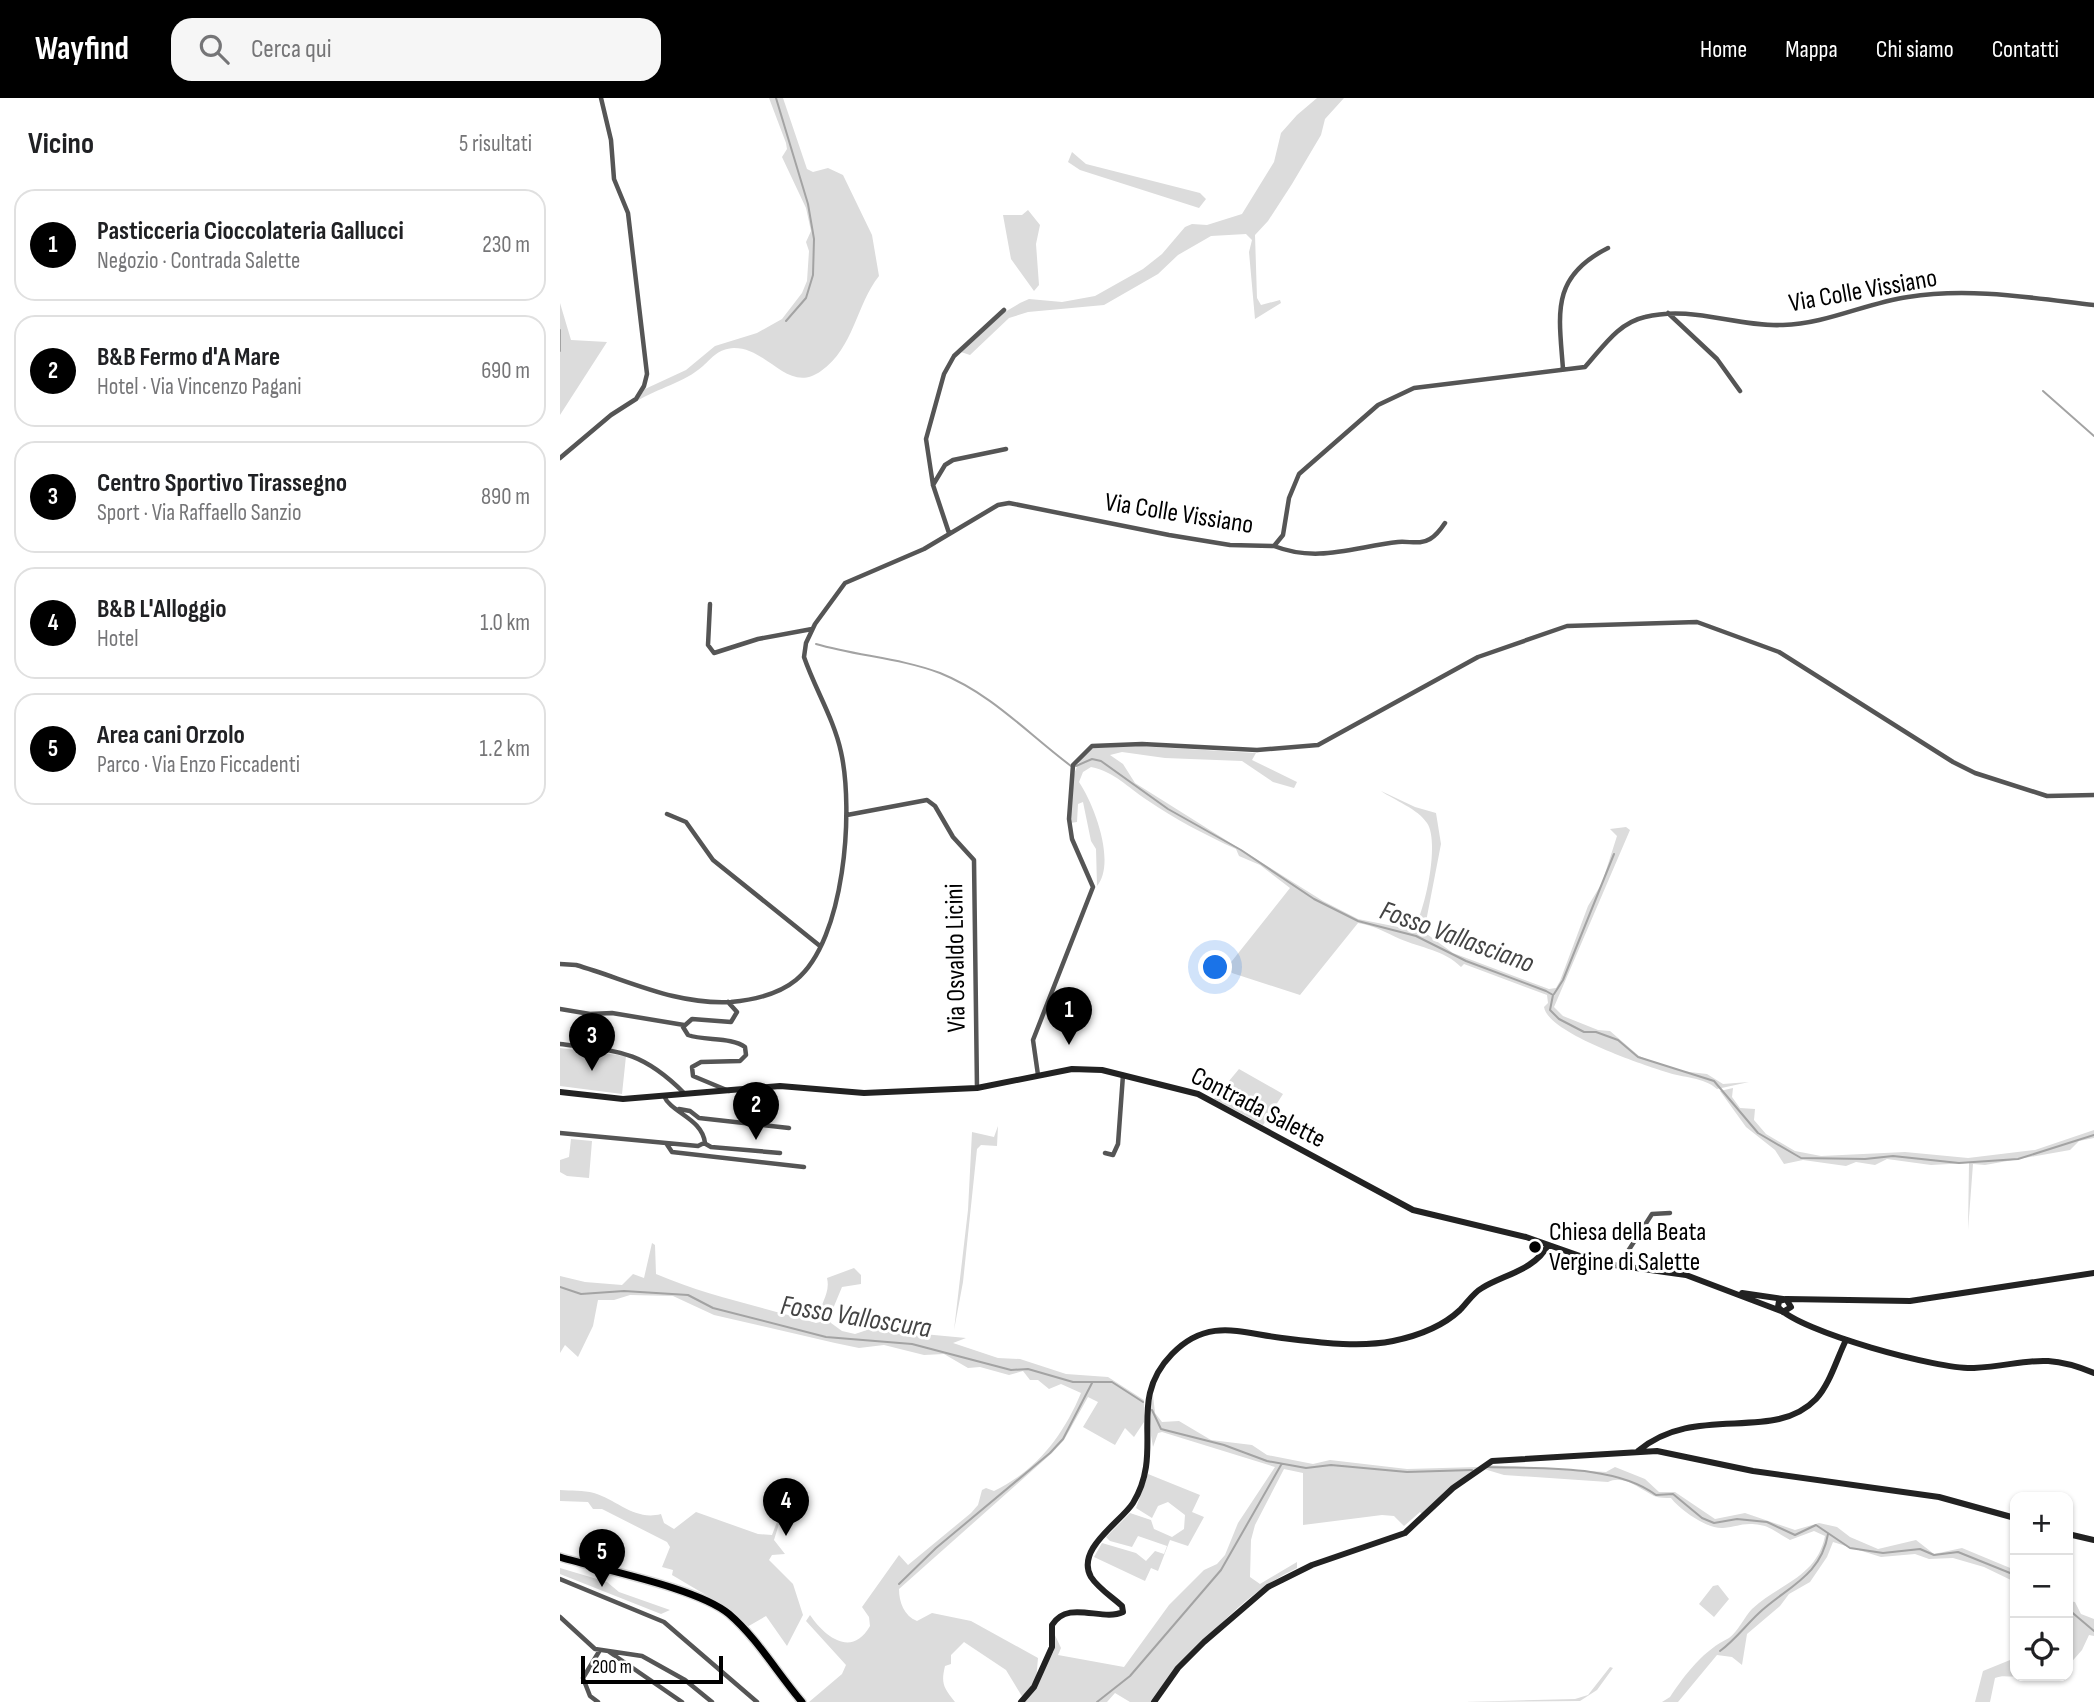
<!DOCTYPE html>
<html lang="it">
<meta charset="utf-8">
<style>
:root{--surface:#fff;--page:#f6f6f6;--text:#202124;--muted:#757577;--line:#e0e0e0;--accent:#000}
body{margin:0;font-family:"Sofia Sans Condensed",sans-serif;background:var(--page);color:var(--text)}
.controls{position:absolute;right:21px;bottom:21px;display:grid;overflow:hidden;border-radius:14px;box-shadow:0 2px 5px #0004}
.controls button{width:63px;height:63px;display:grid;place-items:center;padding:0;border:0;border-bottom:2px solid var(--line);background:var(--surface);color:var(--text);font:35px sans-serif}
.scale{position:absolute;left:21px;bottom:18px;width:142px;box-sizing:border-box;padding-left:7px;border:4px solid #000;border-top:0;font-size:19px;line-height:24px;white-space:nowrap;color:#000;-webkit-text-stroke:5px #fff;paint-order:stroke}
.you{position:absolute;left:656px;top:870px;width:24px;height:24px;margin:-18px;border:5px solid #fff;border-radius:50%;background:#1a73e8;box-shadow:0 0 0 10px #1a73e833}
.badge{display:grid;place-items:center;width:46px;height:46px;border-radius:50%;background:var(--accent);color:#fff;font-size:23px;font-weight:700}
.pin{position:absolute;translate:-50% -58px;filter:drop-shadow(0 2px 4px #0008)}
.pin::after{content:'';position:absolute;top:37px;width:24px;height:21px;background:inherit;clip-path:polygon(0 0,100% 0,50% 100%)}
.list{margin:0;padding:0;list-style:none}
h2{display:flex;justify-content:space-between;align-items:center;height:91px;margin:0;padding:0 28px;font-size:30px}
h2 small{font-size:23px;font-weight:400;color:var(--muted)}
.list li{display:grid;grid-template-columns:46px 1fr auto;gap:21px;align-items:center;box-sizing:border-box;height:112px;margin:0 14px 14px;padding:0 14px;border:2px solid var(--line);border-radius:21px}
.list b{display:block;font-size:26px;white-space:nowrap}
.list p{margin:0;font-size:23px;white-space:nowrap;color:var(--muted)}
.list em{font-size:23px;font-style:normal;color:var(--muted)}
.icon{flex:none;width:38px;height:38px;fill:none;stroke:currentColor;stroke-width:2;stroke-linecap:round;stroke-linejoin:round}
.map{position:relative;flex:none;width:1534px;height:1604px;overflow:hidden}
header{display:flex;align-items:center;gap:42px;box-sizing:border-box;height:98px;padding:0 35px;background:var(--accent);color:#fff}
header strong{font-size:33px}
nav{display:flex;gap:38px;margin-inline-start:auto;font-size:24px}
.search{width:490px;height:63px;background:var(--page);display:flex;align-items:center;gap:18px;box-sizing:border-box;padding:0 24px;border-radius:21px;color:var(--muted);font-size:26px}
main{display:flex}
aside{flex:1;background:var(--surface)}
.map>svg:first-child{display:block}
.green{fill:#dcdcdc}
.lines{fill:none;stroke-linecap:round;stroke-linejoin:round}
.stream{stroke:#a3a3a3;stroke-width:2}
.primary-casing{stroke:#dbdbdb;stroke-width:10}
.street{stroke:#555;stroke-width:4.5}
.secondary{stroke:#222;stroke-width:6}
.primary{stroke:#000;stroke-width:7}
.poi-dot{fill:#000;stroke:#fff;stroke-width:2.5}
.labels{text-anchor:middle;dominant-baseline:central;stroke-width:6;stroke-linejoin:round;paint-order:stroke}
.street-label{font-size:26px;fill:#000;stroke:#fff}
.poi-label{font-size:26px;fill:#000;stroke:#fff;text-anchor:start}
.water-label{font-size:28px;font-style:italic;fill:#444;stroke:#fff}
</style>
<header>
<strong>Wayfind</strong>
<div class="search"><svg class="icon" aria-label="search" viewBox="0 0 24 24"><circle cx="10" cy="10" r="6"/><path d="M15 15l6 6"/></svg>Cerca qui</div>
<nav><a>Home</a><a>Mappa</a><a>Chi siamo</a><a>Contatti</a></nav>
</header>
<main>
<aside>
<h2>Vicino<small>5 risultati</small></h2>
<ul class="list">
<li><span class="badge">1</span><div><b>Pasticceria Cioccolateria Gallucci</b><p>Negozio · Contrada Salette</p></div><em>230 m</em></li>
<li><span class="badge">2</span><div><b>B&amp;B Fermo d'A Mare</b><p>Hotel · Via Vincenzo Pagani</p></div><em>690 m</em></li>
<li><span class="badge">3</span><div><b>Centro Sportivo Tirassegno</b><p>Sport · Via Raffaello Sanzio</p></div><em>890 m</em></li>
<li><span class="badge">4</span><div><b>B&amp;B L'Alloggio</b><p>Hotel</p></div><em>1.0 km</em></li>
<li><span class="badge">5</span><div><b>Area cani Orzolo</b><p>Parco · Via Enzo Ficcadenti</p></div><em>1.2 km</em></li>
</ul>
</aside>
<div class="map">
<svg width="1534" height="1604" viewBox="0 0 1534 1604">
<rect width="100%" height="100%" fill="#fff"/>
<path class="green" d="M209,0H223L247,71L253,74L268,70L283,77L312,137L319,178C296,207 294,250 261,273C228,297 209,250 174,250C158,251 153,259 143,268C124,285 98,290 77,303L85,291L126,272L155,248L197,235L222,221L242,195L247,183L249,153L246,144L251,133L246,110L222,59L227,51L226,45Z
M757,0H784L765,21L761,37L732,86L708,123L695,137L697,200L701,207L720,202L721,205L695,221L689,154L692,142L686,136L651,138L618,157L598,176L544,207L468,214L449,220L410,257L401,254L445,214L460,205L469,201L502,204L535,198L583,171L602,156L625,129L632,126L647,127L682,116L714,64L721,35L737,17Z
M512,54L526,66L640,95L646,101L639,110L520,72L508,64Z
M468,112L480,127L476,146L479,187L474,193L451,161L443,117H462Z
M0,205L11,242L47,244L0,317Z
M577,648L696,655L692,662L737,684L734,690L713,684L682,663L605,660L562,654L550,657L563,666L575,685L763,803L798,821L853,832C865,814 880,744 867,725C858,711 834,702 821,693L855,709L876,715L881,746L864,834L893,855L989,891L996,890L1000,883L1028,808L1042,785L1057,738L1050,731L1066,729L1070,732L994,909L1003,918L1038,932L1050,933L1079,958L1091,963L1121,973L1147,976L1163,986L1189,984L1157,991C1144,979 1123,980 1106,974C1081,966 988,935 984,909L988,905L987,897L904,866L901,869C884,852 861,850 840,841C825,834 815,828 798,825L740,897L672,875L668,868L730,790L700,767L679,758L676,751C645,737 615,721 587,702C567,689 555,674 531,669L523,674L519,684C535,708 556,765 537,788L536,751L531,743L523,704L518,706L517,724L510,725C512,694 507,673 531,650Z
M0,950L66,958L62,996L0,988Z
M679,971L723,996L703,1027L654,1001Z
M1173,990L1172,999L1180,1010L1195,1011L1194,1022L1206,1036L1235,1053L1261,1058L1345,1054L1408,1060L1475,1052L1534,1032V1040L1519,1043L1510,1052L1425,1067L1413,1066L1408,1132L1409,1065L1371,1067L1327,1061L1315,1067L1296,1064L1286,1068L1243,1062L1224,1066L1215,1052L1186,1029L1160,993Z
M438,1028L437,1048L421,1047L417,1051L403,1184L394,1232L408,1112L412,1034L434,1039Z
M11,1041L32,1043L29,1080L7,1078L0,1074V1062L9,1059Z
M92,1145L95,1147L96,1176C147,1198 203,1209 256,1225L260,1224C258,1205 271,1197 267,1180L294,1170L301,1177V1186L282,1189L272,1213L271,1225L282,1233L295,1236L310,1231L406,1240L393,1245L438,1260L460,1261L506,1276L548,1279L584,1302V1324L574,1339L565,1330L555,1347L523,1329L538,1304L528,1299L504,1342L492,1355L339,1491C339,1504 344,1518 357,1523L372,1515L411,1523L478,1560L476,1583L463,1600L446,1572L404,1544L391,1557V1566L385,1568C381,1585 383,1589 395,1604H249L282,1576L286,1567L246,1523L250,1517C265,1539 292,1560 310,1528L309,1519L302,1509L339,1457L348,1467L411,1415L418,1407L422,1392L426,1390L434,1393C477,1372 503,1338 521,1295L501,1286L489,1291L478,1282H470L463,1273L449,1277L420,1269L408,1270L384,1256L364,1257L324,1247L299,1250L275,1245L154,1217L113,1198L70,1197L54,1202H38L33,1228L18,1259L5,1247L0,1255V1178L25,1184L62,1187L73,1176L84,1180Z
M593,1297L595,1315L602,1324L619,1323L651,1342L692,1347L707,1357L753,1366L770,1362L847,1371L918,1369L863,1417L860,1414L844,1428L834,1418L822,1417L743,1427V1375L724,1371L695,1427L691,1442L690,1479L700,1486L737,1464V1470C677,1498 634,1555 591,1604H570L555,1595L547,1604H464L494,1553V1535L501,1550L498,1557L564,1569L609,1507L644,1472L657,1466L665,1457L678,1425L715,1369L602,1334L598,1335L593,1349L588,1320Z
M927,1367L1046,1374L1055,1369L1085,1381L1099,1394H1115L1155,1421L1185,1415L1235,1432L1259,1425L1277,1429L1290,1439L1318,1451L1356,1442L1374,1456L1402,1450L1455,1472V1484L1424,1469L1393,1460L1369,1461L1355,1456L1321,1459L1273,1444L1267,1459L1250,1484L1229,1496L1220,1508L1187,1536L1182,1567L1172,1559L1157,1557L1118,1604H1102L1110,1599C1126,1575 1144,1552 1169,1540C1177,1535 1185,1518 1192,1511C1219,1486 1257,1479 1265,1438L1254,1433L1230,1442C1220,1437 1210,1428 1200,1427C1183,1424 1178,1429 1163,1430C1147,1431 1120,1412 1111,1400C1106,1400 1099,1400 1094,1398C1081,1392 1064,1376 1048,1384L944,1377L924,1371Z
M588,1376L640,1397L632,1414L644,1419L628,1448L610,1442L598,1473L591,1470L585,1483L534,1459L542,1445L576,1455L586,1463L595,1453L604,1456L607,1448L578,1438L572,1449L550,1443L546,1439L570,1415L591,1422L594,1431L612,1439L624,1431L625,1417L608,1404L598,1408L592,1420L576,1410Z
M231,1387L214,1442L225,1456L212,1457L209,1462L233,1486L243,1517L227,1548L206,1518L187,1529L168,1510L112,1477L113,1472L102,1469L110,1449L107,1444L42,1411H33L28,1404L0,1403V1392C11,1393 23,1392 34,1395C57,1402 75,1423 101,1416L104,1425L114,1431L136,1414L198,1436L212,1437Z
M0,1470L47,1484L59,1494L110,1512L101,1516L0,1476Z
M1158,1487L1169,1501L1154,1519L1139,1506L1153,1488Z
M1508,1503L1515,1504L1521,1516L1534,1521V1538L1529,1537L1522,1552L1508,1568Z
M1455,1560V1578H1459C1450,1580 1444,1576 1435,1580L1430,1604H1415L1423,1573Z
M1050,1569L1053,1570L1037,1592L1020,1603L903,1604L1015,1601L1028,1597Z"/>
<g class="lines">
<path class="stream" d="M216,0L248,106L254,141L253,177L246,200L226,223
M0,232V253
M1483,293L1534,338
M256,546C297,558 340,560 380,575C432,596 467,635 511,668
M516,668L532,661L541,663L608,711L681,752L754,801L798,823L856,838L906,863L986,893L993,897L990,912L999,921L1024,934H1036L1058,942L1078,959L1154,983L1198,1035L1241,1060L1305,1061L1333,1058L1399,1065L1458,1061L1534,1037
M994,896L1003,882L1054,756
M0,1189L21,1196L64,1193L128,1197L153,1210L266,1239L352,1246L451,1272L468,1271L513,1284H552L583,1304
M592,1312L601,1331L664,1347L707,1363L746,1370L771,1367L847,1374L912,1372
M927,1369C978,1371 1055,1366 1096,1397L1113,1396L1142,1420L1154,1425L1177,1421L1207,1424L1235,1437L1256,1427L1290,1450L1323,1455L1360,1451L1374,1457L1398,1454L1455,1477
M339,1486L376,1450L490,1355L503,1341L532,1285
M1508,1511L1534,1533
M1160,1553C1175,1542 1186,1527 1199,1515C1227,1489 1261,1478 1268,1436
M537,1604L570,1578L661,1472L721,1367"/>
<defs>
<path id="primary" d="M0,1459C43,1472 138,1490 169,1516C197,1540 218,1576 242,1604"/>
</defs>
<use href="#primary" class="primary-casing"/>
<path class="street" d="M1108,215L1157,261L1180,293
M1003,271C999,216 990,179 1048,150
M0,360L51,317L76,301L84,288L87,276L68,115L54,81L51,42L41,0
M373,387L385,367L393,362L446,351
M389,435L373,387L366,341L384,276L394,258L444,212
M714,448C757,465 794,449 838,444C850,443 860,447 870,441C877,437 881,431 885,425
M150,506L148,547L154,555L198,541L252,531
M107,716L126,724L153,762L260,848
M287,717L367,702L375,708L393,739L414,762L417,990
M0,866L16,867C68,882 115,907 171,904C192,902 219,896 236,882C285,842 294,712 281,654C274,621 255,591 244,559L246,545L255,526L285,485L364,451L438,407L449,405L609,437L670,447L714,448L723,437L729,400L739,376L818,307L854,290L1025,269C1043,249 1058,225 1085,219C1132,207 1176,229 1223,227C1266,226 1306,205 1348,199C1409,189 1473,200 1534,207
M168,904L177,914L171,924L132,921L123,929L128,937C144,943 172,939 185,949L186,957L180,963L141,964L132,969L133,978L169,993
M0,911L30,916L52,915L124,927
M0,946C58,953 81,952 124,995
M478,977L473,942L533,789L512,741L509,721L513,667L532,648L582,646L697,652L758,647L918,559L1007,528L1137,524L1219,554L1393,664L1415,675L1487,698L1534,697
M104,998C111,1015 142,1020 145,1045
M119,1011L130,1013L139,1020L229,1030
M0,1035L138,1048L144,1045
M106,1045L112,1054L244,1069
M144,1045L151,1049L220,1055
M545,1055L553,1057L558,1046L563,977
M1059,1167L1092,1116L1110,1115
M0,1481L104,1524L197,1604
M0,1519L35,1551L82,1558L125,1582L152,1604
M48,1553L122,1604
M38,1604L30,1598L23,1580L40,1552"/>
<path class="secondary" d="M0,994L63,1001L220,988L304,995L417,990L512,971L542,972L638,996L853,1112L966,1139L1040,1165L1126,1177L1221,1213
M1182,1195L1223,1201
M1227,1201L1350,1203L1534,1175
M1223,1214L1231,1209L1226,1201L1219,1203L1218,1209C1239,1234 1380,1272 1414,1270C1466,1267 1481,1253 1534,1275
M1078,1353C1136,1304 1213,1346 1256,1301C1270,1286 1277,1260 1286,1242
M1508,1436L1534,1442
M461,1604L474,1589L492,1549V1527C508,1501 542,1524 563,1514L562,1508C552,1499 538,1490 531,1479C515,1451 561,1424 573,1405C606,1351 565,1304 612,1256C648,1219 681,1235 722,1240C757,1244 798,1250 833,1243C857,1238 882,1229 900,1212C907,1205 913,1195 922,1190C943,1177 975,1172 988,1147
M594,1604L618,1570L644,1544L708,1489L752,1467L845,1435L893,1390L932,1363L1097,1353L1193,1373L1379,1399L1455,1420"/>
<use href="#primary" class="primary"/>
</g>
<circle class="poi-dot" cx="975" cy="1149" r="7"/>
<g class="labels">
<g class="street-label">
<text transform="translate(1303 193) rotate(-10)">Via Colle Vissiano</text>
<text transform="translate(619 416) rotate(9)">Via Colle Vissiano</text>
<text transform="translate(396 860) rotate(-91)">Via Osvaldo Licini</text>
<text transform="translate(698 1010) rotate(27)">Contrada Salette</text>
</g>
<g class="poi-label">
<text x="989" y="1134">Chiesa della Beata<tspan x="989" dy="30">Vergine di Salette</tspan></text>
</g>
<g class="water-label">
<text transform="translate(897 839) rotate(20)">Fosso Vallasciano</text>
<text transform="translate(296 1219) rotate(9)">Fosso Valloscura</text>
</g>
</g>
</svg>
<div class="controls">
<button>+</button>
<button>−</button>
<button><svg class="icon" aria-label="locate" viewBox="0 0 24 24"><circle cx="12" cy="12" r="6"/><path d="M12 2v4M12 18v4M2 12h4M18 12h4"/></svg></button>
</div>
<div class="scale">200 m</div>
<div class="you"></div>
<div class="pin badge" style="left:509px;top:947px">1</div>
<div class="pin badge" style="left:196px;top:1042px">2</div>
<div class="pin badge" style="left:32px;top:973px">3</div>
<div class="pin badge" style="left:226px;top:1438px">4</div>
<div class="pin badge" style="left:42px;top:1489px">5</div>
</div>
</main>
